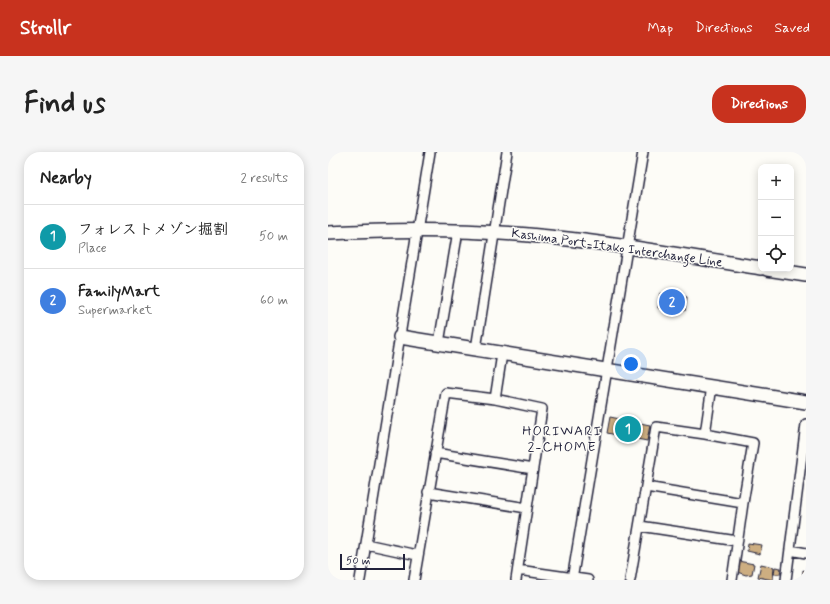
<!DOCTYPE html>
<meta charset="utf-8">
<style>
:root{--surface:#fff;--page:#f6f6f6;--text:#222;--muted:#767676;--line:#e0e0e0;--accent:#c8321e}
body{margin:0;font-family:Mynerve,"Klee One",sans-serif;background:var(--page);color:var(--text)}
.controls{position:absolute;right:12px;top:12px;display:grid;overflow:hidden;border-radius:8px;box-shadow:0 2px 10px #0003}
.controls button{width:36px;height:36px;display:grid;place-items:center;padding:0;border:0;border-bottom:1px solid var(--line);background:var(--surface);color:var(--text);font:20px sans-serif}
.scale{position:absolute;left:12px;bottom:10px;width:65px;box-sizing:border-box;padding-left:4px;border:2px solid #22223b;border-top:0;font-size:11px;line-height:14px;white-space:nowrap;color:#22223b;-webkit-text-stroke:3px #fdfcf7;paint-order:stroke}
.you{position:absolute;left:303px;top:212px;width:14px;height:14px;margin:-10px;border:3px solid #fff;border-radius:50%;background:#1a73e8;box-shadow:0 0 0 6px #1a73e833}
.badge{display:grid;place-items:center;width:26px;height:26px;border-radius:50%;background:var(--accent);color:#fff;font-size:13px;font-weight:700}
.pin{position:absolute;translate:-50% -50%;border:2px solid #fff;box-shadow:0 1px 4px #0006}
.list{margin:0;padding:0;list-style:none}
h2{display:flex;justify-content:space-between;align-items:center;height:52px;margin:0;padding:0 16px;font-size:17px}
h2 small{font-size:13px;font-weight:400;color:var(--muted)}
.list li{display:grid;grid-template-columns:26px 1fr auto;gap:12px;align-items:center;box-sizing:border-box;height:64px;padding:0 16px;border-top:1px solid var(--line)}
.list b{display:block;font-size:15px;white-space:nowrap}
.list p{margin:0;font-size:13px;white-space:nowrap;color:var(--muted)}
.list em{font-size:13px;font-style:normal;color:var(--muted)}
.icon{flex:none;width:22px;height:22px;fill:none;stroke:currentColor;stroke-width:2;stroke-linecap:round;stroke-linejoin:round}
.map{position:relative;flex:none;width:478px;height:428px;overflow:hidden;border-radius:16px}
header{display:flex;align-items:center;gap:24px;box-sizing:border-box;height:56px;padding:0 20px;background:var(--accent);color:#fff}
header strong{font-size:19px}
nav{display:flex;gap:22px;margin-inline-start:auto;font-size:14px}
.intro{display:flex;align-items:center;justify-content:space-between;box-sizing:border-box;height:96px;padding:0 24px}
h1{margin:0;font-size:28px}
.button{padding:10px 18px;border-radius:16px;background:var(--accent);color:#fff;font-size:14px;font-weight:700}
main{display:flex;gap:24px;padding:0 24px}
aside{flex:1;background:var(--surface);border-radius:16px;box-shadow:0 2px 10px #0003}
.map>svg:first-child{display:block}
.building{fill:#cdae81;stroke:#22223b}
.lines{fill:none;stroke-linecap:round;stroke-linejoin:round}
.street-casing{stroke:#22223b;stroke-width:12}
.secondary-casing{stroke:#22223b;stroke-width:16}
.street{stroke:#fdfcf7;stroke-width:9}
.secondary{stroke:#fdfcf7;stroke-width:13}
.labels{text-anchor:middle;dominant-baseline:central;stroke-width:3;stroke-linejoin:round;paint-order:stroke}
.street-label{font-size:13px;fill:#22223b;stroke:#fdfcf7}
.neighbourhood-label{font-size:14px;letter-spacing:1px;fill:#22223b;stroke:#fdfcf7}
</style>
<header>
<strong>Strollr</strong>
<nav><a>Map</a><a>Directions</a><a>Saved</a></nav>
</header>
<div class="intro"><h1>Find us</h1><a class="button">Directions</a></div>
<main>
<aside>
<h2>Nearby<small>2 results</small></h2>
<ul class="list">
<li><span class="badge" style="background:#0f9aa8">1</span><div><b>フォレストメゾン掘割</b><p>Place</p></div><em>50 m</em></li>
<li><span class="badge" style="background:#3f7fe0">2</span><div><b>FamilyMart</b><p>Supermarket</p></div><em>60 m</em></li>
</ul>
</aside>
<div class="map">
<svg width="478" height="428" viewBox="0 0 478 428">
<rect width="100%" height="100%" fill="#fdfcf7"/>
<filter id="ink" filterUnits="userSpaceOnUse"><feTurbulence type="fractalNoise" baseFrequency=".025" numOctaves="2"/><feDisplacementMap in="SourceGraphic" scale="8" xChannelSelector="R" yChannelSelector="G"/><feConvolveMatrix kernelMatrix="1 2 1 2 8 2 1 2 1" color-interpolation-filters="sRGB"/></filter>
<g filter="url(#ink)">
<path class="building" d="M332,141L359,145L357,159L330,156Z
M282,265L322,273L319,289L279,281Z
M420,391L434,393L432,402L419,399Z
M410,409L426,412L424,422L418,423L409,420Z
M433,412L446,415L445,428L430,425Z
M447,415L453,416L452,422H446Z
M475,418L478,419V428H474Z"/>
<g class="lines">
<defs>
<path id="street" d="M111,191L130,79
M148,197L179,0
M167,247L174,202
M377,282L384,234
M107,301L205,317
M318,335L415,351
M100,340L199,356
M312,374L409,389
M38,392L89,403
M462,398L478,401
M190,418L260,428
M32,428L102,0
M86,428L118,241L167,247L214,257L188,428
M244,428L315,0
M302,428L328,275L377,282L425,291L415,351L404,428
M458,428L478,272"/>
<path id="secondary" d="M0,81C73,77 147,77 221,85C292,92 362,105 433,116
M439,117L478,123
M72,185L478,250"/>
</defs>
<use href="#street" class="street-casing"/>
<use href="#secondary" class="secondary-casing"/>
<use href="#street" class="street"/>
<use href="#secondary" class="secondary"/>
</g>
</g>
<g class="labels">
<g class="street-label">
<text transform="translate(289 96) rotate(8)">Kashima Port-Itako Interchange Line</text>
</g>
<g class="neighbourhood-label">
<text x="234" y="279">HORIWARI<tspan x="234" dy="16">2-CHOME</tspan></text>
</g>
</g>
</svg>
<div class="controls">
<button>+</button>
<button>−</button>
<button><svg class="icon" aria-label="locate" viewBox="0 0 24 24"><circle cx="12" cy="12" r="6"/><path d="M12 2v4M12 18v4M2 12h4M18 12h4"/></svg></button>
</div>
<div class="scale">50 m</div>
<div class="you"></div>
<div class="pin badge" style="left:300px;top:277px;background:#0f9aa8">1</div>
<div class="pin badge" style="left:344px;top:150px;background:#3f7fe0">2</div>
</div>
</main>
